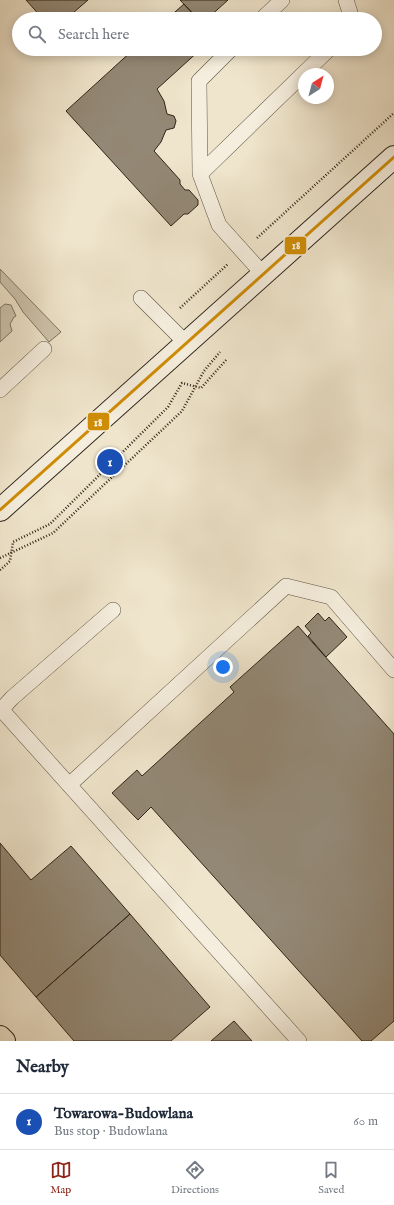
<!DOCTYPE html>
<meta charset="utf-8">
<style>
:root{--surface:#fff;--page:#f6f6f7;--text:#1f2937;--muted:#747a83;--line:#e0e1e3;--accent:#8f2418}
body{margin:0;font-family:"IM FELL English",serif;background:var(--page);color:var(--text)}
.compass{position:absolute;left:298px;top:68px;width:36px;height:36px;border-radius:50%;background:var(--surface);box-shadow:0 2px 10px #0003;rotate:36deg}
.you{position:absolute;left:223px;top:667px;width:14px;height:14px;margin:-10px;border:3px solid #fff;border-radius:50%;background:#1a73e8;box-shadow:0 0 0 6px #1a73e833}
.badge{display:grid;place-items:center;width:26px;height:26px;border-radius:50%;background:var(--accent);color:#fff;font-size:13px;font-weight:700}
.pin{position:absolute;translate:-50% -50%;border:2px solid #fff;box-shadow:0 1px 4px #0006}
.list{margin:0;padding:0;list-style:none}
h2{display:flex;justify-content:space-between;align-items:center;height:52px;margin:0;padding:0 16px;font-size:17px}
h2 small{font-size:13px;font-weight:400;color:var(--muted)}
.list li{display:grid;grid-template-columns:26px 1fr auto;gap:12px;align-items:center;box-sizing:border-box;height:56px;padding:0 16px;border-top:1px solid var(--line)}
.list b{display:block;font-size:15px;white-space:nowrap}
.list p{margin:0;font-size:13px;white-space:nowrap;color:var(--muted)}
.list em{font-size:13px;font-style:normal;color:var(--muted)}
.icon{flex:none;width:22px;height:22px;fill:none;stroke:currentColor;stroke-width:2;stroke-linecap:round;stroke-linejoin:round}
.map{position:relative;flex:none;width:394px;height:1041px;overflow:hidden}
.search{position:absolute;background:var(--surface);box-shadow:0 2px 10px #0003;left:12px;right:12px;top:12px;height:44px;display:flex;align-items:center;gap:10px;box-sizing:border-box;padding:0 14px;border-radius:22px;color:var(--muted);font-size:15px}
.sheet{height:108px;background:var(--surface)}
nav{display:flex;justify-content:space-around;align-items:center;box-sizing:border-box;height:56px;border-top:1px solid var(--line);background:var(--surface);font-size:11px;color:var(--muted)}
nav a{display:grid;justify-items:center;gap:2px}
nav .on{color:var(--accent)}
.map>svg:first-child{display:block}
.green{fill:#cec4ad;stroke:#7e7462}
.building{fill:#938875;stroke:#2f2417}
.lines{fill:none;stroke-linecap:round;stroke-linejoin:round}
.lane-casing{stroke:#5f5444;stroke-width:16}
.secondary-casing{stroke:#2f2417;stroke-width:24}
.primary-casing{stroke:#2f2417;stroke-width:24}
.path{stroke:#2f2417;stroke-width:2.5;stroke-dasharray:1 2;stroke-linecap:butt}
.lane{stroke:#f5eede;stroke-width:15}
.secondary{stroke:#f5eede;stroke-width:22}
.primary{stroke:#efe5cc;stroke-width:22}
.bus-1-casing{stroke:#f5eede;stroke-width:6}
.bus-1{stroke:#cf8c05;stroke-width:3}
.line-badge{stroke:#f5eede;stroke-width:1.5}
.badge-label{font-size:11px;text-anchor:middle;font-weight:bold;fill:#fff}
</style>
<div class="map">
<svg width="394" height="1041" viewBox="0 0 394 1041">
<rect width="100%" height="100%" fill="#efe5cc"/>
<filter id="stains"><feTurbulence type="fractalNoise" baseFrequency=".005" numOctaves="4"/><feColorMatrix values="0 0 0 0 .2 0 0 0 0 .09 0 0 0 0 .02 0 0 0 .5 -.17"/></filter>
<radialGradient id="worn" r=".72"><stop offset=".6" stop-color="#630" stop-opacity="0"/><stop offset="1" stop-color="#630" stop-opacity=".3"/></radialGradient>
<path class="green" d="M0,269L61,332L49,342L23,312L15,299L0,282Z
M5,304L11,305L16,316L14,317L10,324L12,331L0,342V308Z"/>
<path class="building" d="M26,0H88L66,19H43Z
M180,0H228L207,19H198Z
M184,4L198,19H167Z
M134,49H201L157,89L164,101L167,114L174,116L176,121L174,128L166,130L161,142L154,151L180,180V184L185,190H189L198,200V205L188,214H184L171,226L66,111Z
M318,613L325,621L329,617L347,637L326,657L308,636L311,633L305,626Z
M298,626L394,734V1021L371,1041H362L151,807L138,820L112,793L137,770L142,776L234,692L230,687Z
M0,843L31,880L71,846L130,914L36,997L0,955Z
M130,914L210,1007L171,1041H74L36,997Z
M234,1021L252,1041H211Z"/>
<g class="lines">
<defs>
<path id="lane" d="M346,0L352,19
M262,19L282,0
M231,49L199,81L200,174L219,225L263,274
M200,174L329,49
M141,298L186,343
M0,390L44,349
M0,708L299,1041
M1,710L12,698L113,610
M69,785L286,586L331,597L394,670"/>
<path id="secondary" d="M0,510L394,157"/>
<path id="primary" d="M0,1037L4,1041"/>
</defs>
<use href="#lane" class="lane-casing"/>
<use href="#secondary" class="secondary-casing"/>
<use href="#primary" class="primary-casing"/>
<path class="path" d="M257,238L394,113
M180,308L228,264
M0,558L53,533L182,411L204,371L220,352
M0,570L10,561L13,542L50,524L168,407L182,383L201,388L227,359"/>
<use href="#lane" class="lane"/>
<use href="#secondary" class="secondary"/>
<use href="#primary" class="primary"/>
<defs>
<path id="bus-1" d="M0,510L394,157"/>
</defs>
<use href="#bus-1" class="bus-1-casing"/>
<use href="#bus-1" class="bus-1"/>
</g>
<g class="line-badge">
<rect x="284" y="236" width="23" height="19" rx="4" fill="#cf8c05"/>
<rect x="87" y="412" width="23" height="19" rx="4" fill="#cf8c05"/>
</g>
<g class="badge-label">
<text x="296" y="249">18</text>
<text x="98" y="426">18</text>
</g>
<rect width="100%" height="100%" filter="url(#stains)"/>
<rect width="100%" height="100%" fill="url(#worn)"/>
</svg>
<svg class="compass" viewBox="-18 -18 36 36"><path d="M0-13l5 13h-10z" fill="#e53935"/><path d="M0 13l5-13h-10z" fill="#747a83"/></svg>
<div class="you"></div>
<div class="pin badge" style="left:110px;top:462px;background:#1a4fb4">1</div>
<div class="search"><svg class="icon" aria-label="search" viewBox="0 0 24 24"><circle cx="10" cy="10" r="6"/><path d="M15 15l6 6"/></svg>Search here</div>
</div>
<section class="sheet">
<h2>Nearby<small></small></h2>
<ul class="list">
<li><span class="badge" style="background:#1a4fb4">1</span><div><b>Towarowa-Budowlana</b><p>Bus stop · Budowlana</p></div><em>60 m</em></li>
</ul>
</section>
<nav>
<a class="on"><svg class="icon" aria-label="map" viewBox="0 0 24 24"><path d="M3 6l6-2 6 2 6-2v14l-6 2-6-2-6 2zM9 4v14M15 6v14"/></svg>Map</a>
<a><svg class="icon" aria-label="directions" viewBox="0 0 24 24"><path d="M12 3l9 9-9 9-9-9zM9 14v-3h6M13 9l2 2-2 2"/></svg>Directions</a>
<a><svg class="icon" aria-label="saved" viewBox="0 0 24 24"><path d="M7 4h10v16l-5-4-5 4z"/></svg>Saved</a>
</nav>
